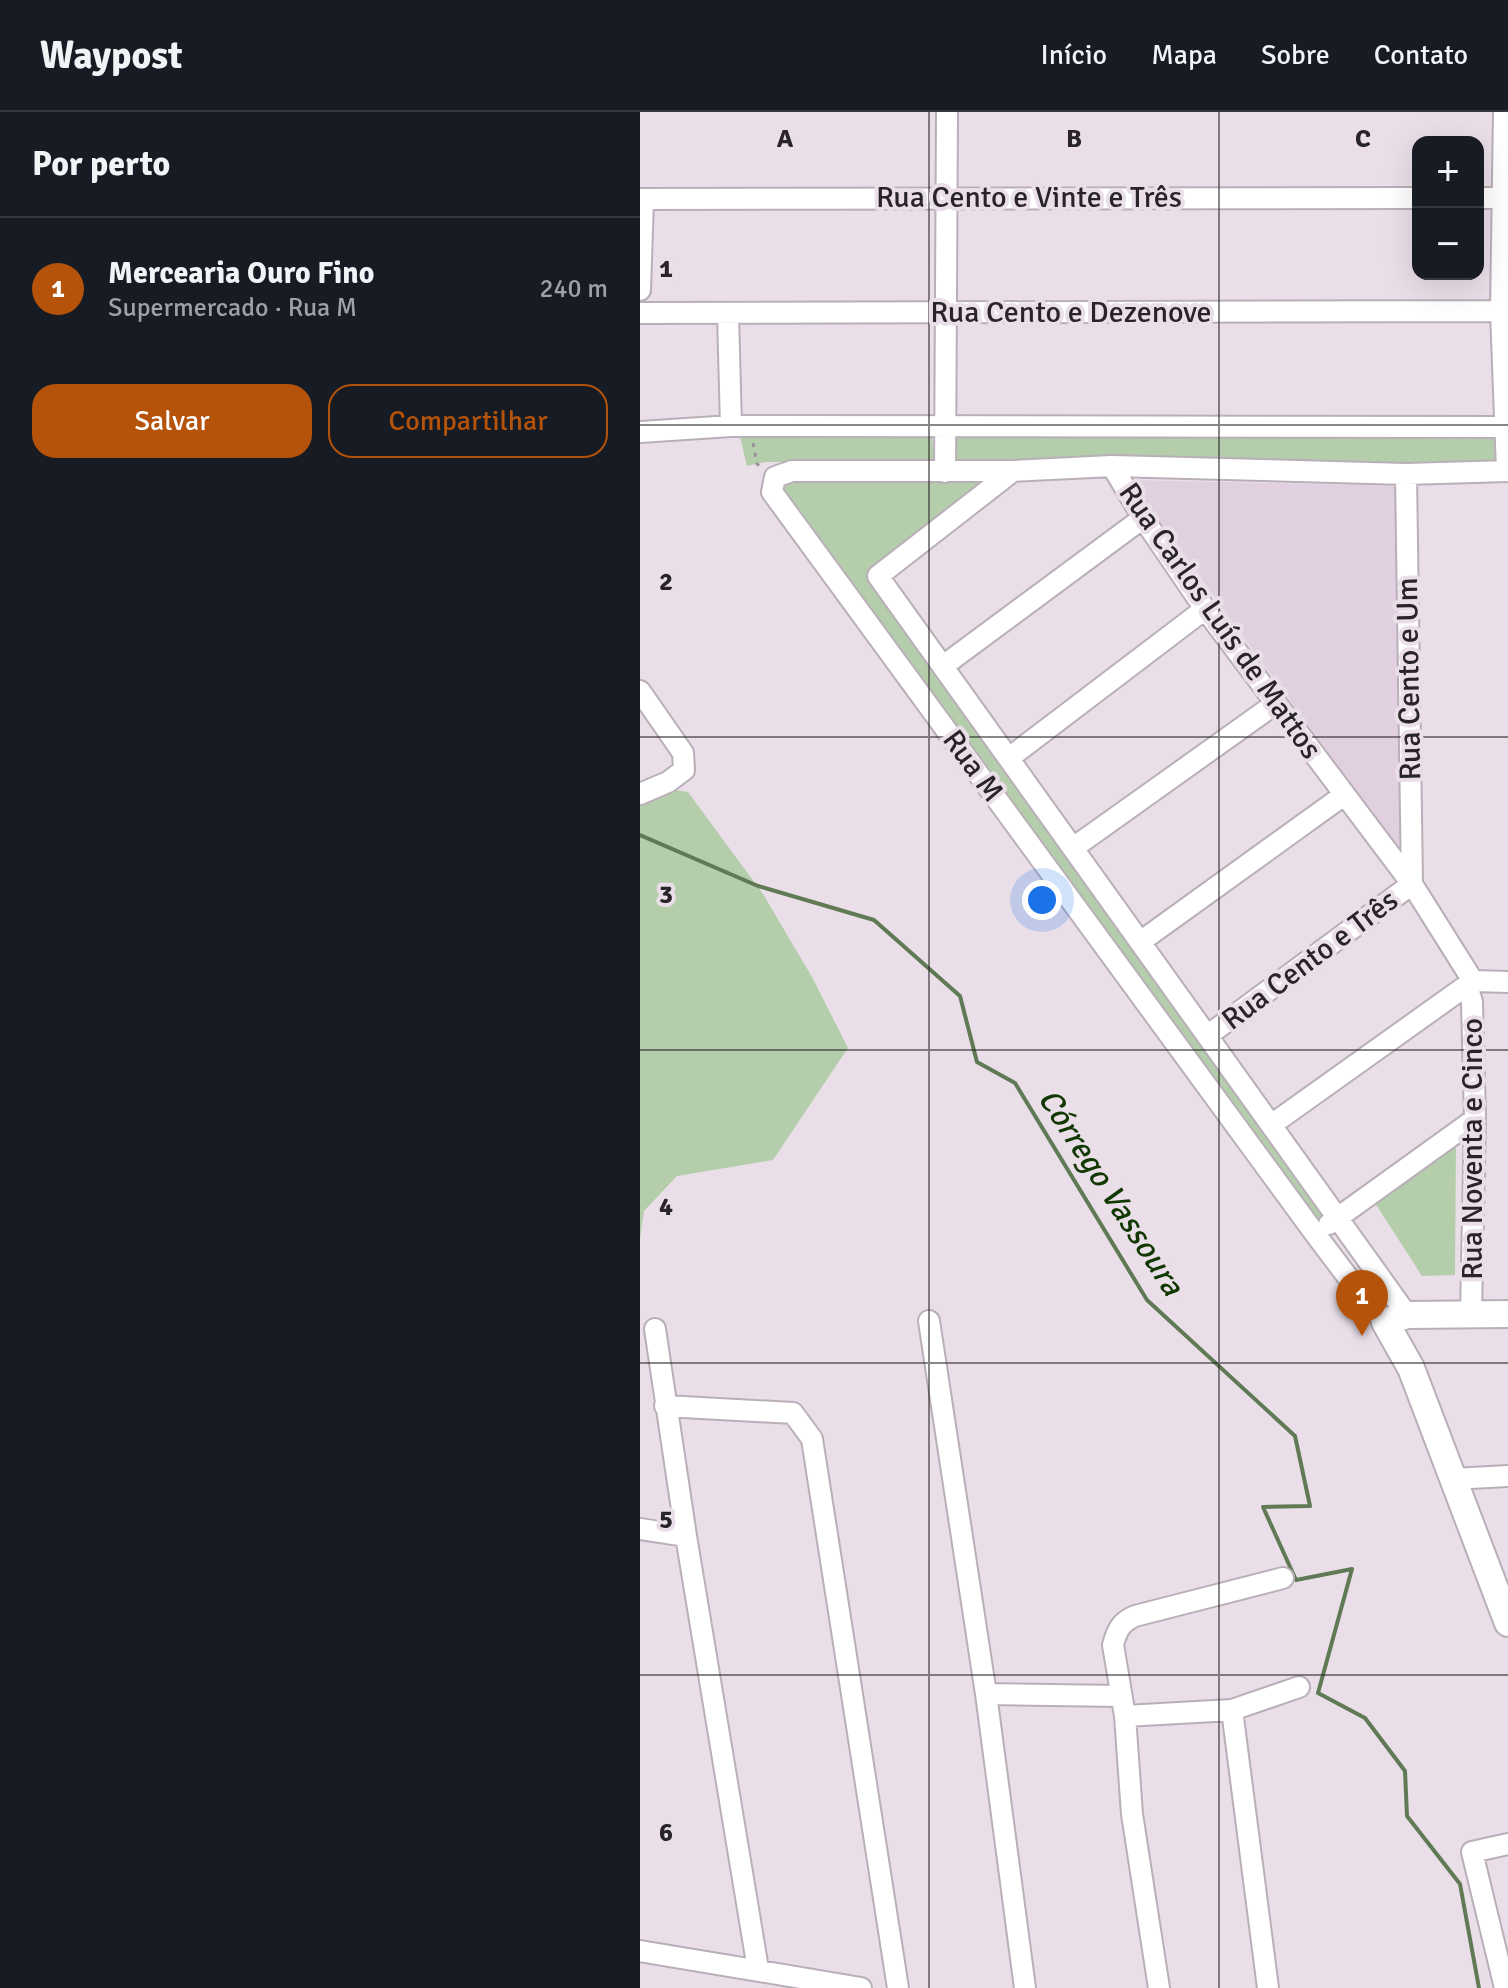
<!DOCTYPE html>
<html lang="pt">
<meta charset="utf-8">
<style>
:root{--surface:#171b24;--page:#20242c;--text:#f1f3f6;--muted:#9ea1a6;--line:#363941;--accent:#b45309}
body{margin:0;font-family:Signika,sans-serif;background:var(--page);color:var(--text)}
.controls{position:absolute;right:24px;top:24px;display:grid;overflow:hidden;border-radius:16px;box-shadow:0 8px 32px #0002}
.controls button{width:72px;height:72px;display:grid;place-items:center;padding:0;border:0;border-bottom:2px solid var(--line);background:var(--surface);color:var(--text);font:40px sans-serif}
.you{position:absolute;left:402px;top:788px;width:28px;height:28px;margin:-20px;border:6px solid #fff;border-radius:50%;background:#1a73e8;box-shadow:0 0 0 12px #1a73e833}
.badge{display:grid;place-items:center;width:52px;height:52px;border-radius:50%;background:var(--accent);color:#fff;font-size:26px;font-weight:700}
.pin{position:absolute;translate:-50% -66px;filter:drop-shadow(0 2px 4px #0008)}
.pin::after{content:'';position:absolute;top:42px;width:28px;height:24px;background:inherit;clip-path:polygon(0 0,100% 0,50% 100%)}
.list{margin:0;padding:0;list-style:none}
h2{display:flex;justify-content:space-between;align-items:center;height:104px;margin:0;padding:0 32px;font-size:34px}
h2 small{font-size:26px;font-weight:400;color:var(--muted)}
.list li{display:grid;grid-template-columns:52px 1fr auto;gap:24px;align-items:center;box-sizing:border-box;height:144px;padding:0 32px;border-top:2px solid var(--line)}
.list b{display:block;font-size:30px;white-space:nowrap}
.list p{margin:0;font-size:26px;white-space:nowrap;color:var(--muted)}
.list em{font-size:26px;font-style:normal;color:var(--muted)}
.actions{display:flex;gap:16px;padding:24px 32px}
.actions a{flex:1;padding:18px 0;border:2px solid var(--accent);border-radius:24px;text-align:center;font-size:28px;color:var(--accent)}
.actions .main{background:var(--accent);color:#fff}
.map{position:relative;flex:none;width:868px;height:1876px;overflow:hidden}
header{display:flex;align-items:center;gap:48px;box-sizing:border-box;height:112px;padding:0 40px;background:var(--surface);border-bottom:2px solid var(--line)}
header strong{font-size:38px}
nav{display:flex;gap:44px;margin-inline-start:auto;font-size:28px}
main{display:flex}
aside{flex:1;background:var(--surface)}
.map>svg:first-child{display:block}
.built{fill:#e1d0df}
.green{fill:#b4ceab}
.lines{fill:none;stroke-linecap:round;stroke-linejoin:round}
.stream{stroke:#5f7a55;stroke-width:4}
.minor-casing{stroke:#b9afb8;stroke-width:24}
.major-casing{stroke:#b9afb8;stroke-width:30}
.path{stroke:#9a9299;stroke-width:3;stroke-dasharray:4 6;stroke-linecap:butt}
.minor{stroke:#fff;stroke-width:20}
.major{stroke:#fff;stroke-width:26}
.grid{fill:none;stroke:#282427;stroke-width:2;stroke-opacity:0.55}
.labels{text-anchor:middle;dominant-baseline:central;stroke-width:8;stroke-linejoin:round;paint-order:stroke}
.street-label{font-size:30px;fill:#282427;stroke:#eadfe8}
.water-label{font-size:32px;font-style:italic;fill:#103800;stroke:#eadfe8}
.grid-label{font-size:26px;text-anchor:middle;font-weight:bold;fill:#282427;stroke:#eadfe8;stroke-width:8;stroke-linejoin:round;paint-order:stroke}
</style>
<header>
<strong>Waypost</strong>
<nav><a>Início</a><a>Mapa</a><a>Sobre</a><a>Contato</a></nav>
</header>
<main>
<aside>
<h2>Por perto<small></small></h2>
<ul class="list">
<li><span class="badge">1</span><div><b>Mercearia Ouro Fino</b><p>Supermercado · Rua M</p></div><em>240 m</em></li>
</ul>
<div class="actions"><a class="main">Salvar</a><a>Compartilhar</a></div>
</aside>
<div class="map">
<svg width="868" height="1876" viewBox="0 0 868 1876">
<rect width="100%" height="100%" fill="#eadfe8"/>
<path class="built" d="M490,368L758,374L764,742L758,738Z"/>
<path class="green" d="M292,323L294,350H125L107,354L100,325Z
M315,323H854L855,353H316Z
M150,369L351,371L230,460L691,1099L675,1112L139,382Z
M35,678L48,680L123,782L172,865L208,936L133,1048L37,1064L4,1099L0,1127V693Z
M816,1030L815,1163L782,1164L735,1091Z"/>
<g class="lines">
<path class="stream" d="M0,723L118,774L234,808L320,884L337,950L375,971L507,1188L655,1324L670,1394L623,1395L656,1468L712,1457L678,1581L725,1606L765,1659L767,1704L820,1772L839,1876"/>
<defs>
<path id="minor" d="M864,0L861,199L867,359
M838,86H862
M0,87L778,86
M0,178L3,87
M0,201L861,199
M88,203L91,314
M0,320L91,314L866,315
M472,354L503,406L565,497L772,772L833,869
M373,359L238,464L767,1203
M305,360L307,0
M303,554L503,406
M0,579L43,641L44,658L28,670L0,682
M369,646L565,497
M433,736L635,592
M500,830L704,683
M833,869L868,870
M827,873L832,890L835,1007L831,1201
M567,924L772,772L766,362
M631,1013L833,869
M689,1112L835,1007
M289,1209L346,1582L385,1876
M745,1210L722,1184L673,1119L132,380L135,365L152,359H373L472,354L766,362L868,359
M15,1217L46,1424L118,1857
M25,1294L153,1301L172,1327L258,1876
M813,1367L868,1364
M0,1417L46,1424
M346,1582L480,1584
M592,1598L628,1876
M485,1604L592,1598L659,1575
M0,1839L221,1876
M519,1876L492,1702L485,1604L473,1533C477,1518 481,1510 495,1504L643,1466
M865,1876L832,1740L868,1732"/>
<path id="major" d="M868,1202L767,1203L745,1210L771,1256L868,1511"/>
</defs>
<use href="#minor" class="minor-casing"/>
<use href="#major" class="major-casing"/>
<path class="path" d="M113,331L117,352L123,356"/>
<use href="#minor" class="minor"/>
<use href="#major" class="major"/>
</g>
<path class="grid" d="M289,0V1876M579,0V1876M0,313H868M0,625H868M0,938H868M0,1251H868M0,1563H868"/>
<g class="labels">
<g class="street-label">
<text x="389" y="85">Rua Cento e Vinte e Três</text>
<text x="431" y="200">Rua Cento e Dezenove</text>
<text transform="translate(580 509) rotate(55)">Rua Carlos Luís de Mattos</text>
<text transform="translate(769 567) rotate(-91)">Rua Cento e Um</text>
<text transform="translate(333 654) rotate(54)">Rua M</text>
<text transform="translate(670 848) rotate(-37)">Rua Cento e Três</text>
<text transform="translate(832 1037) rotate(-90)">Rua Noventa e Cinco</text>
</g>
<g class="water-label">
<text transform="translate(471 1080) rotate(57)">Córrego Vassoura</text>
</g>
</g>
<g class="grid-label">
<text x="145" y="35">A</text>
<text x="434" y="35">B</text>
<text x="723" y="35">C</text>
<text x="26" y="165">1</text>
<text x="26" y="478">2</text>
<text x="26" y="791">3</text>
<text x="26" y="1103">4</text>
<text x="26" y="1416">5</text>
<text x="26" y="1729">6</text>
</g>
</svg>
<div class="controls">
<button>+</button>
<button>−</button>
</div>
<div class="you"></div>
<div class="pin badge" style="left:722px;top:1224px">1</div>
</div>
</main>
